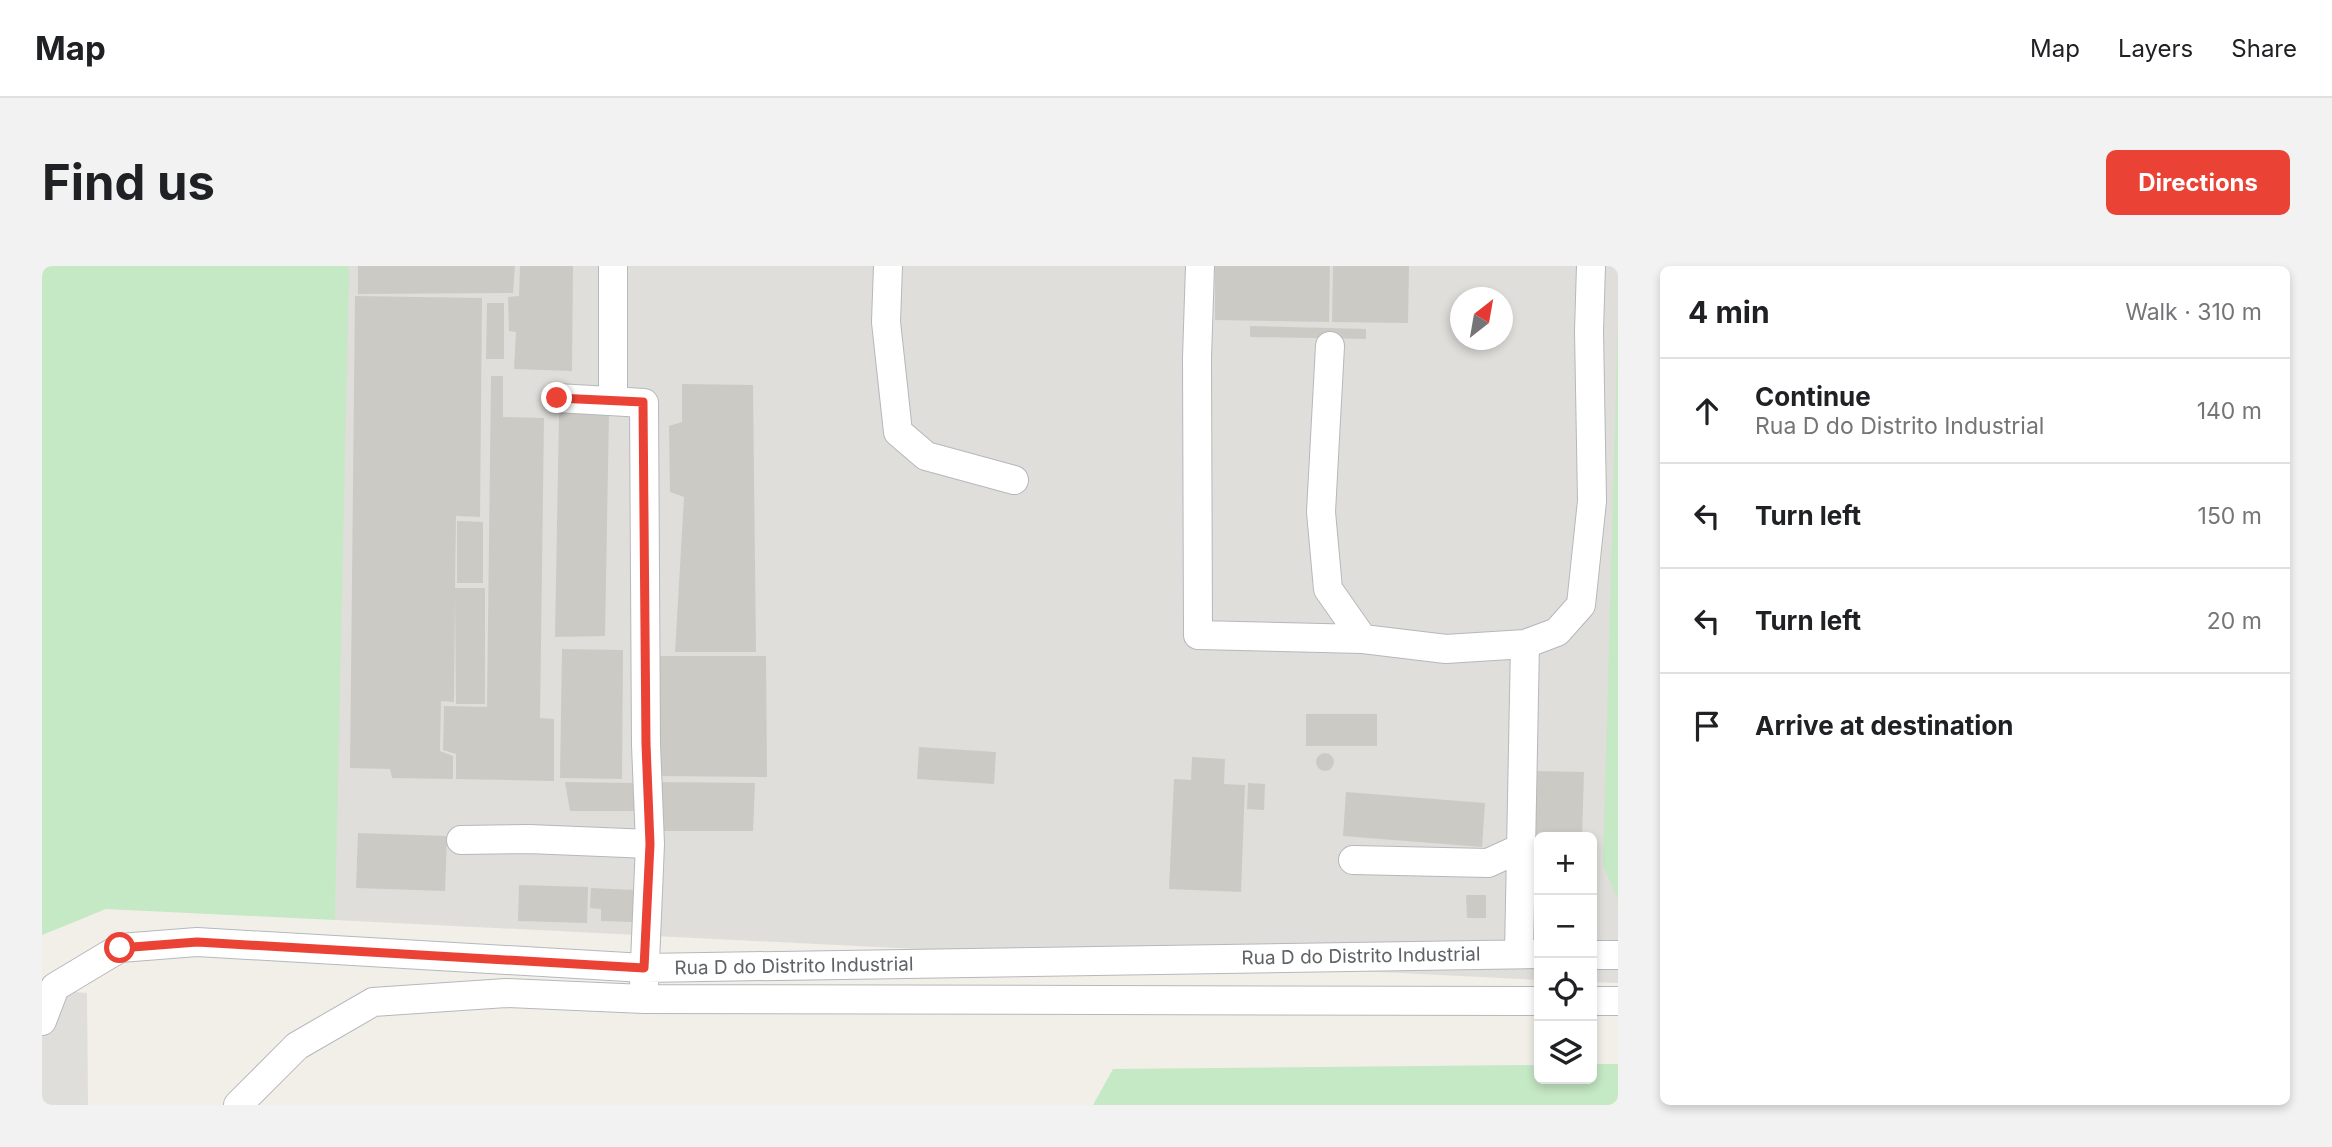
<!DOCTYPE html>
<meta charset="utf-8">
<style>
:root{--surface:#fff;--page:#f2f2f2;--text:#202124;--muted:#757577;--line:#e0e0e0;--accent:#ea4335}
body{margin:0;font-family:Inter,sans-serif;background:var(--page);color:var(--text)}
.controls{position:absolute;right:21px;bottom:21px;display:grid;overflow:hidden;border-radius:10px;box-shadow:0 4px 10px #0003}
.controls button{width:63px;height:63px;display:grid;place-items:center;padding:0;border:0;border-bottom:2px solid var(--line);background:var(--surface);color:var(--text);font:35px sans-serif}
.compass{position:absolute;left:1408px;top:21px;width:63px;height:63px;border-radius:50%;background:var(--surface);box-shadow:0 4px 10px #0003;rotate:31deg}
.stop{position:absolute;width:21px;height:21px;margin:-16px;border:5px solid #ea4335;border-radius:50%;background:#fff}
.stop.end{background:#ea4335;border-color:#fff;box-shadow:0 2px 7px #0008}
.list{margin:0;padding:0;list-style:none}
h2{display:flex;justify-content:space-between;align-items:center;height:91px;margin:0;padding:0 28px;font-size:30px}
h2 small{font-size:23px;font-weight:400;color:var(--muted)}
.list li{display:grid;grid-template-columns:46px 1fr auto;gap:21px;align-items:center;box-sizing:border-box;height:105px;padding:0 28px;border-top:2px solid var(--line)}
.list b{display:block;font-size:26px;white-space:nowrap}
.list p{margin:0;font-size:23px;white-space:nowrap;color:var(--muted)}
.list em{font-size:23px;font-style:normal;color:var(--muted)}
.icon{flex:none;width:38px;height:38px;fill:none;stroke:currentColor;stroke-width:2;stroke-linecap:round;stroke-linejoin:round}
.map{position:relative;flex:none;width:1576px;height:839px;overflow:hidden;border-radius:10px}
header{display:flex;align-items:center;gap:42px;box-sizing:border-box;height:98px;padding:0 35px;background:var(--surface);border-bottom:2px solid var(--line)}
header strong{font-size:33px}
nav{display:flex;gap:38px;margin-inline-start:auto;font-size:24px}
.intro{display:flex;align-items:center;justify-content:space-between;box-sizing:border-box;height:168px;padding:0 42px}
h1{margin:0;font-size:49px}
.button{padding:18px 32px;border-radius:10px;background:var(--accent);color:#fff;font-size:24px;font-weight:700}
main{display:flex;gap:42px;padding:0 42px}
aside{flex:1;background:var(--surface);border-radius:10px;box-shadow:0 4px 10px #0003}
.map>svg:first-child{display:block}
.industrial{fill:#e0deda;fill-rule:evenodd}
.green{fill:#c5e8c5}
.building{fill:#cccac5}
.lines{fill:none;stroke-linecap:round;stroke-linejoin:round}
.minor-casing{stroke:#b5b8bc;stroke-width:30}
.minor{stroke:#fff;stroke-width:28}
.route{stroke:#ea4335;stroke-width:9}
.labels{text-anchor:middle;dominant-baseline:central;stroke-width:5;stroke-linejoin:round;paint-order:stroke}
.street-label{font-size:19px;fill:#5f6368;stroke:#fff}
</style>
<header>
<strong>Map</strong>
<nav><a>Map</a><a>Layers</a><a>Share</a></nav>
</header>
<div class="intro"><h1>Find us</h1><a class="button">Directions</a></div>
<main>
<div class="map">
<svg width="1576" height="839" viewBox="0 0 1576 839">
<rect width="100%" height="100%" fill="#f1efe8"/>
<path class="industrial" d="M298,0H1576V717L1550,716V571H1497V714L293,654ZM1419,32H1461V74H1419Z
M0,723L45,727L46,839H0Z"/>
<path class="green" d="M0,0H307L293,654L64,643L0,669Z
M1576,49V634L1561,599Z
M1550,798H1576V839H1051L1071,803L1497,799V813H1550Z"/>
<path class="building" d="M316,0H473L471,27L316,28Z
M478,0H531L530,105L472,103L474,66L467,65L466,31L477,30Z
M1173,0H1288L1287,56L1173,54Z
M1291,0H1367L1366,57L1290,56Z
M313,30L440,32L438,251L414,250L413,322H443V438H414L413,329L412,436L399,435L398,485L411,490V513L350,512L348,503L308,502Z
M445,37H462V93H444Z
M1208,60L1324,63V73L1208,71Z
M449,110H461V151L502,152L498,452L512,453V515L414,513V488L401,484L402,440L445,441Z
M640,118L711,119L714,386H633L642,231L628,226L627,160L640,156Z
M517,146L567,147L563,370L513,371Z
M415,255L441,256V317H415Z
M520,383L581,384L580,513L518,512Z
M614,390H724L725,511L615,510Z
M1264,448H1335V480H1264Z
M877,481L954,486L952,518L875,513Z
M1274 496a9 9 0 1 1 18 0a9 9 0 1 1-18 0Z
M1150,491L1183,493L1182,518L1203,519L1199,626L1127,623L1132,513L1149,514Z
M1494,505L1542,506L1540,571H1497V608H1491Z
M523,516L592,517L595,545H528Z
M617,516L713,517L711,565H614Z
M1206,517L1223,518L1222,544L1205,543Z
M1304,526L1443,537L1440,581L1301,570Z
M316,567L405,570L403,625L314,622Z
M477,619L546,621L545,657L476,655Z
M549,622L593,624L591,656L559,655V643L548,642Z
M1424,629H1444V652H1425Z"/>
<g class="lines">
<defs>
<path id="minor" d="M846,0L844,56L856,166L884,190L972,214
M1158,0L1155,92L1156,369L1321,373
M1288,80L1279,246L1286,323L1321,373L1404,383L1483,378L1477,688
M515,132L602,137L604,479L608,578
M571,135V0
M1483,378L1515,366L1539,339L1550,235L1547,65L1549,0
M419,574L487,573L608,578L602,720
M1311,594L1446,597L1479,582
M1550,689H1576
M1550,735H1576
M0,755L13,721L78,682L155,676L602,702L1497,688
M196,839L255,780L331,736L464,727L602,733L1497,735"/>
</defs>
<use href="#minor" class="minor-casing"/>
<use href="#minor" class="minor"/>
</g>
<g class="lines">
<path class="route" d="M78,682L155,676L602,702L608,578L604,478L601,136L515,132"/>
</g>
<g class="labels">
<g class="street-label">
<text transform="translate(1319 690) rotate(-1)">Rua D do Distrito Industrial</text>
<text transform="translate(752 700) rotate(-1)">Rua D do Distrito Industrial</text>
</g>
</g>
</svg>
<div class="controls">
<button>+</button>
<button>−</button>
<button><svg class="icon" aria-label="locate" viewBox="0 0 24 24"><circle cx="12" cy="12" r="6"/><path d="M12 2v4M12 18v4M2 12h4M18 12h4"/></svg></button>
<button><svg class="icon" aria-label="layers" viewBox="0 0 24 24"><path d="M12 4l9 5-9 5-9-5zM3 14l9 5 9-5"/></svg></button>
</div>
<svg class="compass" viewBox="-18 -18 36 36"><path d="M0-13l5 13h-10z" fill="#e53935"/><path d="M0 13l5-13h-10z" fill="#757577"/></svg>
<div class="stop" style="left:78px;top:682px"></div>
<div class="stop end" style="left:515px;top:132px"></div>
</div>
<aside>
<h2>4 min<small>Walk · 310 m</small></h2>
<ul class="list">
<li><svg class="icon" aria-label="ahead" viewBox="0 0 24 24"><path d="M12 20V5M6 11l6-6 6 6"/></svg><div><b>Continue</b><p>Rua D do Distrito Industrial</p></div><em>140 m</em></li>
<li><svg class="icon" aria-label="left" viewBox="0 0 24 24"><path d="M17 20v-9H6M10 6l-5 5 5 5"/></svg><div><b>Turn left</b></div><em>150 m</em></li>
<li><svg class="icon" aria-label="left" viewBox="0 0 24 24"><path d="M17 20v-9H6M10 6l-5 5 5 5"/></svg><div><b>Turn left</b></div><em>20 m</em></li>
<li><svg class="icon" aria-label="arrive" viewBox="0 0 24 24"><path d="M6 21V4h12l-3 4 3 4H6"/></svg><div><b>Arrive at destination</b></div></li>
</ul>
</aside>
</main>
